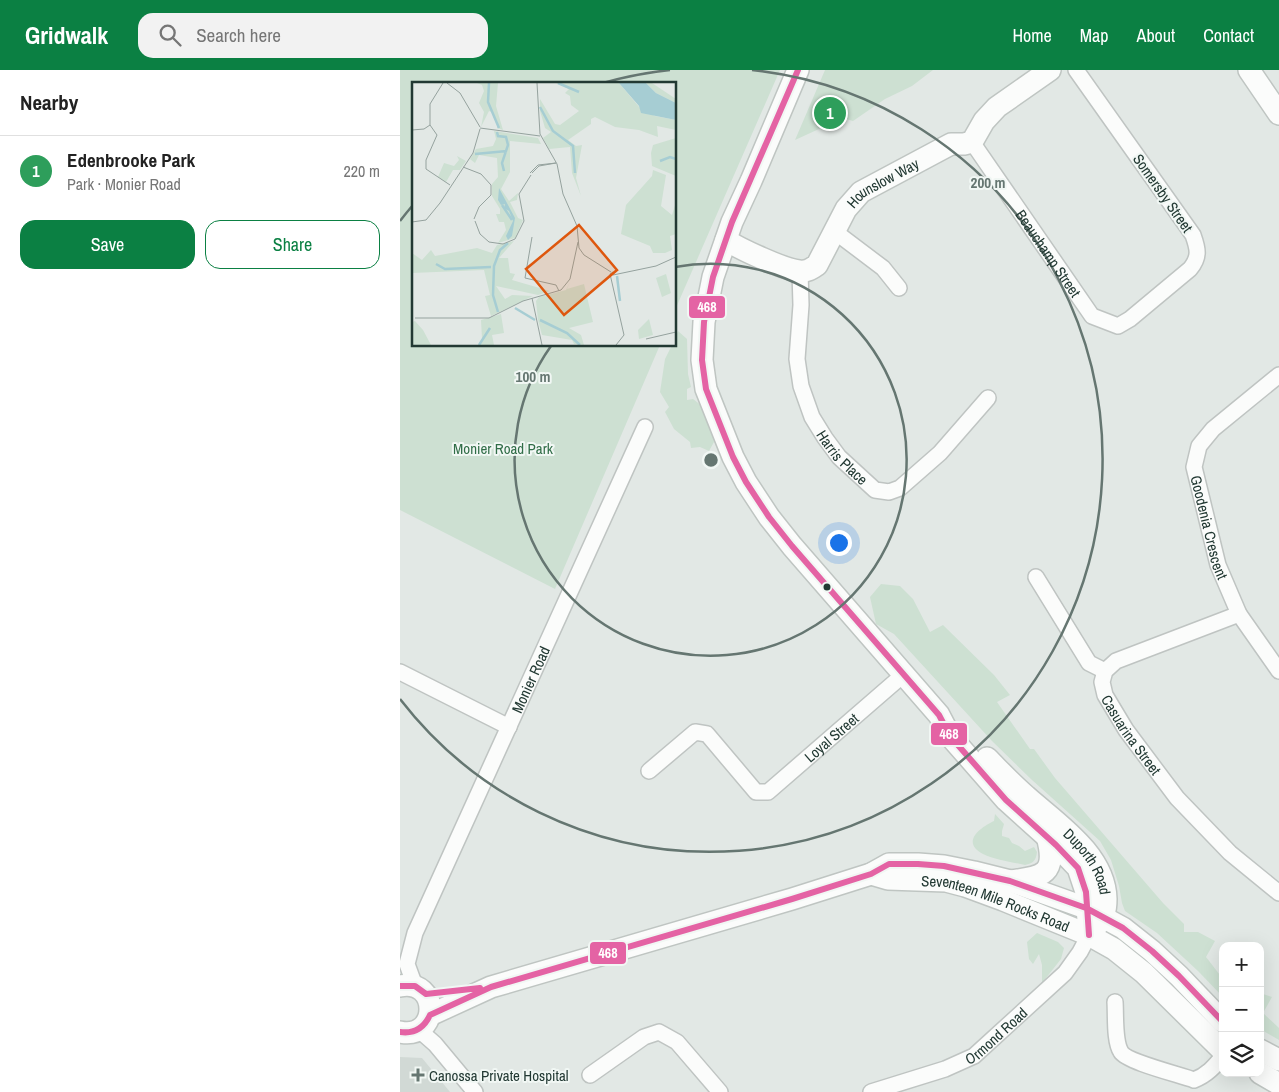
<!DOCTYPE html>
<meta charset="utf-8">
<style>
:root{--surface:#fff;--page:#f2f2f2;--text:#222;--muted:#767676;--line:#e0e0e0;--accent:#0b8043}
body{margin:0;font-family:"Archivo Narrow",sans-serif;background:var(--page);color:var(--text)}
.controls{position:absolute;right:15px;bottom:15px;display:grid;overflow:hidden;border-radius:10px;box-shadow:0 5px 20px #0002}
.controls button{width:45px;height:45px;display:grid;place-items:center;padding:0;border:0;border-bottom:1px solid var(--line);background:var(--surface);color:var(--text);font:25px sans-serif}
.you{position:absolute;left:438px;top:472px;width:18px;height:18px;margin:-12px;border:4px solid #fff;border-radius:50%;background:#1a73e8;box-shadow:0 0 0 8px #1a73e833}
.badge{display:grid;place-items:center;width:32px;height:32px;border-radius:50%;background:var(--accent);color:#fff;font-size:16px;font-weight:700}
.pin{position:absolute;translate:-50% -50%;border:2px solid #fff;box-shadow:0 1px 5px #0006}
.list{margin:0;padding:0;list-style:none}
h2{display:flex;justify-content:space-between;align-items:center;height:65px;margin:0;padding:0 20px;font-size:21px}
h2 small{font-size:16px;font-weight:400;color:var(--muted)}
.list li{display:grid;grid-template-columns:32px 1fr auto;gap:15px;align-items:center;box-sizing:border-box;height:70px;padding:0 20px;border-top:1px solid var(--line)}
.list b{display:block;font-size:19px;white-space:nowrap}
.list p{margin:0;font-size:16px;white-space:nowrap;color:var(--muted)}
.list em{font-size:16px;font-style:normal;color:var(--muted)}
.actions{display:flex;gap:10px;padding:15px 20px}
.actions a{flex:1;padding:11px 0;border:1px solid var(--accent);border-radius:15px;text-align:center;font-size:18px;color:var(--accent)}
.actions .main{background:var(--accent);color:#fff}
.icon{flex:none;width:28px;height:28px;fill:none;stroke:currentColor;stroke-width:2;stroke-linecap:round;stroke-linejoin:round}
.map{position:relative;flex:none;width:879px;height:1022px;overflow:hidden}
header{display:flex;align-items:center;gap:30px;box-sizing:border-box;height:70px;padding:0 25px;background:var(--accent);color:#fff}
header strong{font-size:24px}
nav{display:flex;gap:28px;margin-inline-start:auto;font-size:18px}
.search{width:350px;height:45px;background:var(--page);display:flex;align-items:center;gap:12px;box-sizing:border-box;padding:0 18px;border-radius:15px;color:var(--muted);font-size:19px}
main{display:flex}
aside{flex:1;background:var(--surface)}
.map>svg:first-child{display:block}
.built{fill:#d1d9d5}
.green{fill:#cde0d2}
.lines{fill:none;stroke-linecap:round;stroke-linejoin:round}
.street-casing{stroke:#bfc4c2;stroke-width:18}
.secondary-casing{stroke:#bfc5c2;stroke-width:24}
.street{stroke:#fbfcfb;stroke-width:15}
.secondary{stroke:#fbfcfb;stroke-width:21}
.bus-1-casing{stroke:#f1f7f4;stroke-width:10}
.bus-1{stroke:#e463a4;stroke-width:6}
.ring{fill:none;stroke:#657671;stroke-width:2.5}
.bus-dot{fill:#223933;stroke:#f1f7f4;stroke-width:2}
.poi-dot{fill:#657671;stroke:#f1f7f4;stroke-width:2}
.labels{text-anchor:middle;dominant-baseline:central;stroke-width:4;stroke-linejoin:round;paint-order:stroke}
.street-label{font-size:15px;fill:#223933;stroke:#f1f7f4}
.park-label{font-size:15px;fill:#306d47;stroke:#f1f7f4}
.poi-label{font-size:15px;fill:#223933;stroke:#f1f7f4;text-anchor:start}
.inset-river{fill:none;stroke:#a6cdd3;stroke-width:2.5}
.inset-road{fill:none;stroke:#95a29e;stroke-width:1}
.view{fill:#de570e;fill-opacity:0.15;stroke:#de570e;stroke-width:2.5}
.inset-edge{fill:none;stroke:#223933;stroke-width:2.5}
.centre{fill:#657671;stroke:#f1f7f4;stroke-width:2.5}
.ring-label{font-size:15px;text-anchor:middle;font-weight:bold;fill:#657671;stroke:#f1f7f4;stroke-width:4;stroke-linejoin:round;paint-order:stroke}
.line-badge{stroke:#f1f7f4;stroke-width:2}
.badge-label{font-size:14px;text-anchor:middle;font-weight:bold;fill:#fff}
</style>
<header>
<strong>Gridwalk</strong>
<div class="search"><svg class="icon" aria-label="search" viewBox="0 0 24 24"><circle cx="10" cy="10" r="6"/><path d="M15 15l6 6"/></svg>Search here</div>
<nav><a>Home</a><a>Map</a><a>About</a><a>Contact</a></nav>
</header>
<main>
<aside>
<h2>Nearby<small></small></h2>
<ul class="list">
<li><span class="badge" style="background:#2e9e5b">1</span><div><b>Edenbrooke Park</b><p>Park · Monier Road</p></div><em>220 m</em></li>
</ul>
<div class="actions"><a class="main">Save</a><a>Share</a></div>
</aside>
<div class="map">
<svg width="879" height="1022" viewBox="0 0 879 1022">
<rect width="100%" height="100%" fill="#e2e8e5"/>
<path class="built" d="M0,987L22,988L50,1022H0Z"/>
<path class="green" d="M0,0H380L275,240V14H14V275H260L155,519L0,440Z
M425,0H533L512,16L485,29L453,51L443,48L395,70Z
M278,261L287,269L288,304L291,317L287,319V330L293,329L306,339L312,358L314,372L309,381L300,377L291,378L290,372L274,359L265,342L269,337L260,322L265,289L272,275H275V268Z
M481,514L500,516L513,529L530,562L543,555L594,605L610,625L597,632L630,679H634L655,708L763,833L784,854V862H798L815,871L806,887L823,909V927L798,901L757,863L725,841L722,833L719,816L711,790L700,771L632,710L592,671L494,564L476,554L470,527Z
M595,744L604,754L602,761V766L609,768L612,773L619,776L625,781L634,777L637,782C636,791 633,793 625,795C612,792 595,790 583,784C560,772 581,757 594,751Z
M637,863L658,872L664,878L661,889L642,913V895L639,884L633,894L629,889L627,872Z
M860,923L872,927L863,943L879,958V970L860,959Z"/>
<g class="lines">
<defs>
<g id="street">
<path id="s1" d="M572,72L692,246L718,256L730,249L790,199C800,187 798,179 793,165L676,0"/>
<path d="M434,161L483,198L499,218"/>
<path id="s2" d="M400,202L401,235L397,289L401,316L412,347L425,368L439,387L475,420L489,422L500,418L540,383L588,328"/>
<path id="s3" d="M879,305L813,359L799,376L794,397L818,495L839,544L879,601"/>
<path d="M636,507L689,593L705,601"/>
<path id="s4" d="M839,544L716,591L705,601L702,612L705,625L726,660L777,728L830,783L879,823"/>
<path d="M0,602L109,657"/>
<path id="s5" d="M249,701L295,662L307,664L356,722H368L503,605"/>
<path id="s6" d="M15,916L7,894L15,863L245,357"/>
<path d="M715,932C716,946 714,971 721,982C727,992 781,1005 794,1010C807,1005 814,997 823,986"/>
<path d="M19,960L35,974L75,1022"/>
<path d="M190,1005L244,967L259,962L277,972L320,1022"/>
<path id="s7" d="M471,1022L545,999L574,986L665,903L680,882L689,865"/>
</g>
<g id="secondary">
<path d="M398,0L351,111L332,152L313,207L304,252L302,290L306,319L333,387L346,412L369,447L392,476L539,645L550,666L606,730L656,775L678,798L686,822L689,865"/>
<path d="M849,0L879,44"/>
<path id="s8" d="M326,170C340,179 383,199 399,201C407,202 411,199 417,195L446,139L461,122L551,74H564L572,72L584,51L597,37L650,0"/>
<path id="s9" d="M587,688C600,701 612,714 626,726C656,753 705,784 706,829C706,841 704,847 696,857"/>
<path id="s10" d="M471,804L488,809L546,811L565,816L603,830L689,865L714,879L744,903L823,981"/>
<path d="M610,811C644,807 657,804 647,766"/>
<path d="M0,916C40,908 40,970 0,962"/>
<path d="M30,945L91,917L392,829L471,804L489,794H518L544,796L574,802L610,811L686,838L723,858L752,881L779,906L823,952"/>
<path d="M860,980L879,990"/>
<path d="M860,1003L879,1014"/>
</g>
</defs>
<use href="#street" class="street-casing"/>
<use href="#secondary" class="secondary-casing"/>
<use href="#street" class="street"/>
<use href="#secondary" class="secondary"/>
<defs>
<path id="bus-1" d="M398,0L332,152L313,207L304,252L302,290L306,319L333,387L346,412L369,447L392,476L539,645L550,666L606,730L656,775L678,798L686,822L689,865
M0,916H15L26,924L80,918
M0,962C14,964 24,958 30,945L91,917L392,829L471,804L489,794H518L544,796L610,811L686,838L723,858L752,881L779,906L823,952"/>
</defs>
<use href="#bus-1" class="bus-1-casing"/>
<use href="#bus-1" class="bus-1"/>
</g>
<g class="ring">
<path d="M275 197A196 196 0 1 1 151 276"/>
<path d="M0 151A392 392 0 0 1 13 135M203 13A392 392 0 0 1 270 0M352 0A392 392 0 1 1 0 629"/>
</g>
<circle class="bus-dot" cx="427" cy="517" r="4.5"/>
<path class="poi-dot" d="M15.5 997.5h5v5h5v5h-5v5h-5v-5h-5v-5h5z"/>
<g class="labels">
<g class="street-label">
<text stroke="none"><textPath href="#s8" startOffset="208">Hounslow Way</textPath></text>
<text transform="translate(763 123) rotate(55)">Somersby Street</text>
<text stroke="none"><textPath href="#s1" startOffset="135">Beauchamp Street</textPath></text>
<text stroke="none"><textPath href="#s2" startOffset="198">Harris Place</textPath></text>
<text stroke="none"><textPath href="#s3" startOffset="191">Goodenia Crescent</textPath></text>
<text stroke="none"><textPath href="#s6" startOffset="334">Monier Road</textPath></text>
<text stroke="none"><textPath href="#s4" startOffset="219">Casuarina Street</textPath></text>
<text stroke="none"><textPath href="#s5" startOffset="244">Loyal Street</textPath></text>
<text stroke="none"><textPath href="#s9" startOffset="146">Duporth Road</textPath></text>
<text stroke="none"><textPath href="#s10" startOffset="129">Seventeen Mile Rocks Road</textPath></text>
<text stroke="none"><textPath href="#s7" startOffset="139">Ormond Road</textPath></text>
</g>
<g class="park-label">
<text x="103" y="378">Monier Road Park</text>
</g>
<g class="poi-label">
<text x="29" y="1005">Canossa Private Hospital</text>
</g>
</g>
<g transform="translate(12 12)">
<rect width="264" height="264" fill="#e2e8e5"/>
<path d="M65,1H86L84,24L91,48L85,46L86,41L79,26L80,30L77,29L69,45L72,30L67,21L72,9L70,3ZM144,1H207L228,26L243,34L264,38V48L245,44L246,55L227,48L203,45L183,35L179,37V42L156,58L164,64L170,63L164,96L169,114L160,91L158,65L137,67L131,56L139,50L133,46L128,29V17L143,42L148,43L167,29L159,23L158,14L153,11L157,7ZM234,1H240L264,17V21L244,11ZM82,49L126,56L129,62L98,59V90L89,107L97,119L106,111L105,118L98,120L106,136L111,138L103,156L86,161L94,148L92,140H87L84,132H88V127L80,114V102L86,95L85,76L67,73L63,81L58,77L64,67L81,64L84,57ZM264,56V94L240,84L239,71L241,63ZM45,74L54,79L48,88H41L34,100L26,95L32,81L42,84L47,78ZM241,88L254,93L249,124L260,133L264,120V152L258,154L260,168L253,171H241L238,164L209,152L214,123L240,94ZM102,159L87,176H96L98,191L103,192L100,198L138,209L126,213L84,204L93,217L100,213L121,214L79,234L73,214L78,213L72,188L0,191V171L10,178L19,168L23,174L65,166L80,171L85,163ZM254,192L259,211L250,215L244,196ZM158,200L155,207L172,202L181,240L157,246L169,253L172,263L162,262L160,258L130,253L126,238L124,219L127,215L154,208ZM89,232L92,251L80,253L82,263H66L70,257L69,238ZM237,237L241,253L227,257L226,248ZM3,239L11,248L19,263H0V240Z" fill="#cde0d2"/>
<path d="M207,1H234L244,11L264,21V38L229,31L227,24ZM87,106L103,136L100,154L96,158L94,154L101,139L97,129L92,126L93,122L89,123L86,118Z" fill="#a6cdd3"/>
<path class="inset-river" d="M77,1L76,20L87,46M146,1L167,10M128,25L141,49L161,64L163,91M85,50L86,54L94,55L96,63L90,81L92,89M63,72L95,69M248,79L258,75L264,77M90,123L100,138M24,182L33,187L79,185M205,194L208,219M103,226L123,238M86,230L81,213L82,184L88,168L96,161M128,238L155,251L168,263M67,263L78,246"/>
<path class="inset-road" d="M35,1L48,11L68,45M125,1L128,52L145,82L151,112L165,144L167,166L172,173L199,190M18,43L25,53L14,78V87L38,103M68,46L128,54M0,48L12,47L18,43V22L31,1M51,85L69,92L79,103V113L67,125L62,137M118,91L126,83L144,81L127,84L120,91M63,139L68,152L77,160L91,162L103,157L112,139L107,112L119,93M0,140L14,138L28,121L61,71L68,47M120,155L113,196L144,203L147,209M201,190L198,192L212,253L204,263M201,193L244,184L264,175M120,216L130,263M3,236H77L111,219L149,208L158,197L166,160M234,257L264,250"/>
<path class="view" d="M167,143L205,188L152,233L114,187Z"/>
<rect width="264" height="264" class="inset-edge"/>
</g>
<circle cx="311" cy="390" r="8" class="centre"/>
<g class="ring-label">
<text x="588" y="118">200 m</text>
<text x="133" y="312">100 m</text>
</g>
<g class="line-badge">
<rect x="288" y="225" width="38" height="24" rx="5" fill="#e463a4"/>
<rect x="530" y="652" width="38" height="24" rx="5" fill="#e463a4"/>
<rect x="189" y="871" width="38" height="24" rx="5" fill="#e463a4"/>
</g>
<g class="badge-label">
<text x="307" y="242">468</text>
<text x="549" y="669">468</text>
<text x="208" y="888">468</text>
</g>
</svg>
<div class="controls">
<button>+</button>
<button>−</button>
<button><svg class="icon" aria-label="layers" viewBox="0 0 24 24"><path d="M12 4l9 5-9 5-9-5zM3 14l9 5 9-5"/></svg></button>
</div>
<div class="you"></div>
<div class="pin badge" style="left:430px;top:43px;background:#2e9e5b">1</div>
</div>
</main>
